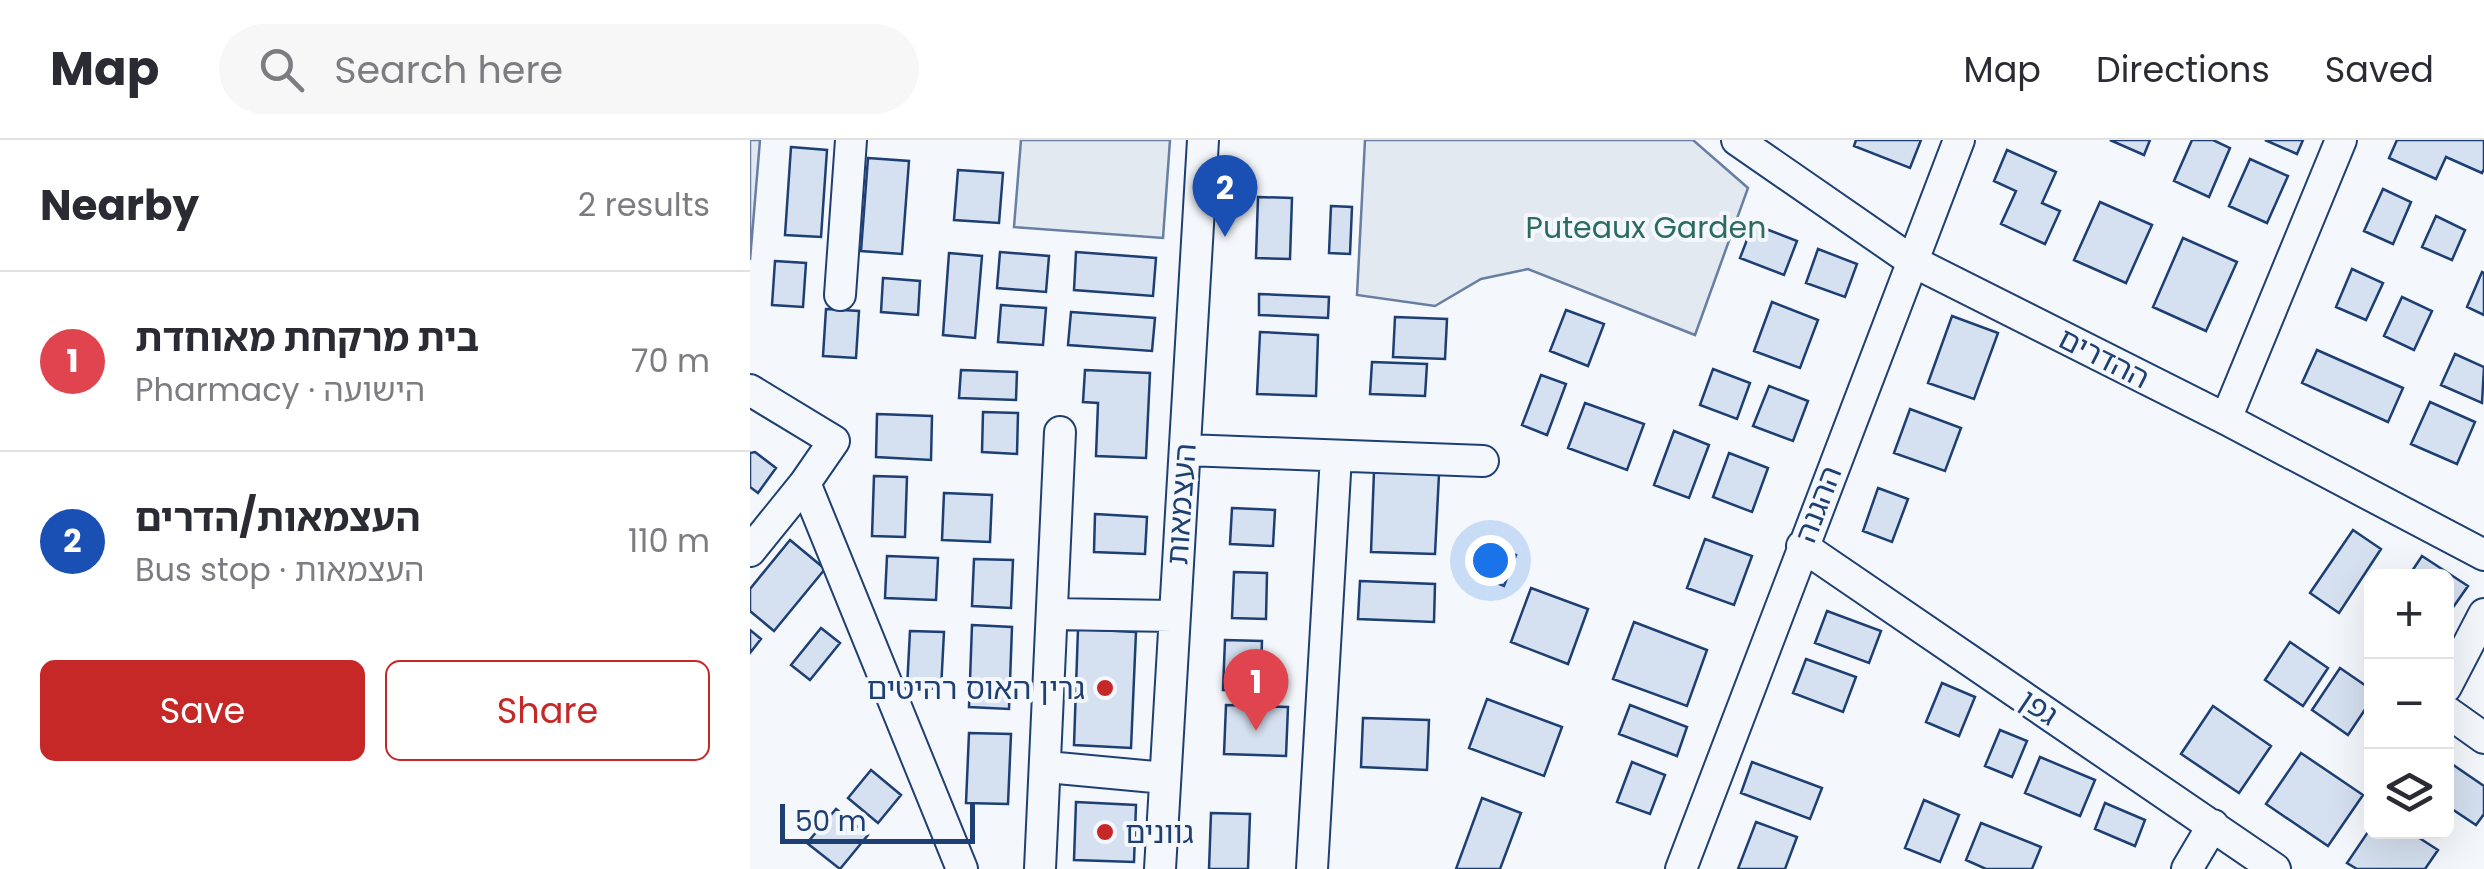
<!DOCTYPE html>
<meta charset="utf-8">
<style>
:root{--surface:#fff;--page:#f7f7f7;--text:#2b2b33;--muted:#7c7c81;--line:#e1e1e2;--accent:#c62828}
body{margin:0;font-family:Poppins,"Noto Sans Hebrew",sans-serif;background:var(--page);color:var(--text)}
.controls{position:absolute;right:30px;bottom:30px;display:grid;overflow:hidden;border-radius:15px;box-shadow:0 10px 40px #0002}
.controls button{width:90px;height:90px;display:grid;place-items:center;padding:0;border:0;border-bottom:2px solid var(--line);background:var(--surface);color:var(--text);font:50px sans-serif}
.scale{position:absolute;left:30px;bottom:25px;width:195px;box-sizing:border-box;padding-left:10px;border:5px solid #1d3f73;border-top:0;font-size:28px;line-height:35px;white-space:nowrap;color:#1d3f73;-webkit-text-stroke:8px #f4f7fb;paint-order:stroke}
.you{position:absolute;left:740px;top:420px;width:35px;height:35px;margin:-25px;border:8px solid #fff;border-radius:50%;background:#1a73e8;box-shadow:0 0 0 15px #1a73e833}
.badge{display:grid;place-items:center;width:65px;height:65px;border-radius:50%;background:var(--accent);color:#fff;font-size:32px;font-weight:700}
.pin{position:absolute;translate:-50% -82px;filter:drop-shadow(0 2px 5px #0008)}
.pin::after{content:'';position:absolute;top:52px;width:35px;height:30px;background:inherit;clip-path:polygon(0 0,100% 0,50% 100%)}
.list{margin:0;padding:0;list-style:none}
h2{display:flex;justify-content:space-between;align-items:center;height:130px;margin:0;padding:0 40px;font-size:42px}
h2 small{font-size:32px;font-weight:400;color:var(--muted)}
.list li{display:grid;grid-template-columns:65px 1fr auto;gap:30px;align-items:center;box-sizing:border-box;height:180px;padding:0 40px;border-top:2px solid var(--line)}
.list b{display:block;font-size:38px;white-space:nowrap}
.list p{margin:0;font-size:32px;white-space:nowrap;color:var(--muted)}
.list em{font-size:32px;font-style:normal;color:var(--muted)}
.actions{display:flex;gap:20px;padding:30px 40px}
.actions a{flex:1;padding:22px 0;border:2px solid var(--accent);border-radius:15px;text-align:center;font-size:35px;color:var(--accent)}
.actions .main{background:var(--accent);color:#fff}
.icon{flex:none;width:55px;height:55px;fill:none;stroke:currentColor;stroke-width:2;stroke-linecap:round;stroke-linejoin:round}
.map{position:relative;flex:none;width:1734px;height:729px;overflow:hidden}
header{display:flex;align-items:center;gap:60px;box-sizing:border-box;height:140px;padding:0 50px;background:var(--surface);border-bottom:2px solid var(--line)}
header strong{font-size:48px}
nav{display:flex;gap:55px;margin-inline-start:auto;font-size:35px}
.search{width:700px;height:90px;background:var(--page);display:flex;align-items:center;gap:25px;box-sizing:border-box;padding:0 35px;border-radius:55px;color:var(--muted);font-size:38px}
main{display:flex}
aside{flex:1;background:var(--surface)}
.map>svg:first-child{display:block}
.green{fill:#e3e9f0;stroke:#687fa3;stroke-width:2.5}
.building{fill:#d5e0f0;stroke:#1d3f73;stroke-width:2.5}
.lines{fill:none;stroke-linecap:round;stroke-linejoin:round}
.minor-casing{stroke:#1d3f73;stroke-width:34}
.minor{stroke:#f4f7fb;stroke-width:30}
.poi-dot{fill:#c62828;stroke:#f4f7fb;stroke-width:4}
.labels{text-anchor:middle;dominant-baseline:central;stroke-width:8;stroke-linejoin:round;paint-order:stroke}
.park-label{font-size:30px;fill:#2c6c60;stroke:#f4f7fb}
.street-label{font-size:30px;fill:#1d3f73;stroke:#f4f7fb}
.poi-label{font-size:30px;fill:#1d3f73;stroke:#f4f7fb;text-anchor:end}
</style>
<header>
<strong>Map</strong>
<div class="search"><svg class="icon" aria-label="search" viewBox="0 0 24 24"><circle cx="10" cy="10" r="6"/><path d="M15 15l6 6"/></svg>Search here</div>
<nav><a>Map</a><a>Directions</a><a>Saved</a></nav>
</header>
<main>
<aside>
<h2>Nearby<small>2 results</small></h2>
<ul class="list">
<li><span class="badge" style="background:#e0444e">1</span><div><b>בית מרקחת מאוחדת</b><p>Pharmacy · הישועה</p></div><em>70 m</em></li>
<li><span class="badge" style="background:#1a4fb4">2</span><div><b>העצמאות/הדרים</b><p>Bus stop · העצמאות</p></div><em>110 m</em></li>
</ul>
<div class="actions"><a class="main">Save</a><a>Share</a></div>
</aside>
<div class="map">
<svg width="1734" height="729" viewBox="0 0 1734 729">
<rect width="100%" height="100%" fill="#f4f7fb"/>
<path class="green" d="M0,0H10L0,120Z
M271,0H420L413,98L264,87Z
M615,0H943L998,48L945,195L778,129L731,139L685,166L607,155Z"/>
<path class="building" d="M1106,0H1171L1160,28L1104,6Z
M1360,0H1400L1394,15Z
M1442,0H1463L1480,8L1459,57L1424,41Z
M1515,0H1553L1547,14Z
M1647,0H1734V29L1732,33L1696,17L1686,39L1639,18Z
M41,7L77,10L71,97L35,95Z
M1257,10L1306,32L1292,63L1310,71L1295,104L1251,84L1266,51L1244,41Z
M118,18L159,21L152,114L111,111Z
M1500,19L1538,36L1517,83L1479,66Z
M208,30L253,33L249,83L204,80Z
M1633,49L1661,62L1643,104L1614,91Z
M508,57L542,58L540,119L506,118Z
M1350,62L1402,85L1376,143L1324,120Z
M581,66L602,67L600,114L579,113Z
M1686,76L1715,90L1702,120L1672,107Z
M1003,84L1047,101L1034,135L990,118Z
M1433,98L1487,122L1456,191L1403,167Z
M1068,109L1107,124L1095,157L1056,143Z
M250,112L299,116L296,152L247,148Z
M326,112L406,118L403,156L324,150Z
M199,113L232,116L225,198L193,195Z
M25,121L56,123L53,167L22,165Z
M1602,129L1633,143L1616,180L1586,167Z
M1732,132L1734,133V175L1717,167Z
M133,138L170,141L168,175L131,172Z
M509,154L579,157L578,178L509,175Z
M1652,157L1682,171L1664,210L1634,196Z
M1022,162L1068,180L1050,228L1004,211Z
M251,165L296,168L293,205L248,202Z
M76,169L109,171L106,218L73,216Z
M816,170L854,184L838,226L800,211Z
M321,172L405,178L402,211L318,205Z
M1202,176L1248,193L1224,259L1178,243Z
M645,177L697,179L695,219L643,217Z
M510,192L568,195L566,256L507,254Z
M1567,210L1653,248L1638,282L1552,243Z
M1705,214L1734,227L1732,263L1691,245Z
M622,222L677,224L675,256L620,254Z
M963,229L1000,243L987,279L950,265Z
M211,230L267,232L266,260L209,258Z
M335,230L400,233L396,318L346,316L348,263L333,262Z
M791,235L816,244L797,295L772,285Z
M1019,246L1058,261L1043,301L1003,286Z
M1680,262L1725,282L1707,324L1661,304Z
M835,263L894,284L877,330L818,308Z
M1160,269L1211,288L1195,331L1144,313Z
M233,272L268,273L267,314L232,312Z
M127,274L182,276L181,320L126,317Z
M924,291L959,305L939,358L904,345Z
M5,312L26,328L8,353L0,347V313Z
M979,313L1018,328L1002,372L963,357Z
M624,331L689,334L685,414L621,412Z
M124,336L157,337L155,397L122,396Z
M1128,348L1158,359L1142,402L1113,391Z
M194,353L242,355L240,402L192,400Z
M482,368L525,370L523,406L480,404Z
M345,374L397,377L395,414L344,412Z
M1603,390L1631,409L1589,473L1560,453Z
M955,399L1002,416L984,465L937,448Z
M40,400L75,429L24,491L0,471V449Z
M736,404L766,415L754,446L725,435Z
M137,416L188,418L186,460L135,458Z
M1672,416L1718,446L1697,476L1696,437H1658Z
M224,419L263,420L261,468L222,466Z
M484,432L517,433L516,479L482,478Z
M610,441L685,444L684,482L608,479Z
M781,448L838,469L818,524L761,502Z
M1077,471L1131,491L1119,523L1065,503Z
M884,482L957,510L937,566L863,539Z
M222,485L262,487L259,569L219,567Z
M71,488L90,503L60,540L41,525Z
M328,489L386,492L381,608L324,605Z
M0,490L11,499L0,513Z
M160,491L194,492L191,549L157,548Z
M475,500L512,501L510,551L473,550Z
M1540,502L1578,528L1553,566L1515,540Z
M1056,519L1106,537L1093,572L1043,553Z
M1590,528L1622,550V559L1598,595L1562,570Z
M1192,543L1225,557L1209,596L1176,582Z
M737,559L812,587L794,636L719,608Z
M476,565L538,567L536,616L474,614Z
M880,565L937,587L927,616L869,594Z
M1463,566L1521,606L1489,653L1431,614Z
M613,578L679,580L677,630L611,627Z
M1250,590L1277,601L1262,637L1235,626Z
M219,593L261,594L258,664L216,663Z
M1551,613L1613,655L1578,706L1516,664Z
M1290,617L1345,640L1330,676L1275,653Z
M1696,620L1734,646V674L1726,685L1696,665Z
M882,622L915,635L900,674L867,662Z
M1002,622L1072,648L1060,679L991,653Z
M121,630L151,655L128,683L98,658Z
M732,658L771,673L750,729H706Z
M1174,660L1209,675L1190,722L1155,708Z
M326,662L386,665L384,722L324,720Z
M1355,663L1395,680L1385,706L1345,689Z
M86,669L118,695L90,729L57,703Z
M461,673L500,674L498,729H459Z
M1006,682L1047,697L1035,729H988Z
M1231,683L1291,707L1282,729H1236L1216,720Z
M1622,686V692H1660L1688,710L1675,729H1607L1597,723Z"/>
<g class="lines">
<defs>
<path id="minor" d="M987,0L1162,121L1476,279L1734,415
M90,155L101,0
M0,250L84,301L55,343L0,411
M1476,279L1591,0
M436,310L733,321
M55,343L212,729
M1052,406L1525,729
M303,474L422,476
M1696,547L1734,474
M1696,571L1734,598
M297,627L415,638
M290,729L310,292
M410,729C424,486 438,243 453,0
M562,729L586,316
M931,729L1209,0
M1437,729L1463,685"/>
</defs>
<use href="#minor" class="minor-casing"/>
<use href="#minor" class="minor"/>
</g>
<g class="poi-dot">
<circle cx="355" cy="548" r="10"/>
<circle cx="355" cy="692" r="10"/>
</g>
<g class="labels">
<g class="park-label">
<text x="896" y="87">Puteaux Garden</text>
</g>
<g class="street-label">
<text transform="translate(1354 218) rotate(27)">ההדרים</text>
<text transform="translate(431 364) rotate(-86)">העצמאות</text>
<text transform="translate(1068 364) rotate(-69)">ההגנה</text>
<text transform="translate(1289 567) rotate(34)">גפן</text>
</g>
<g class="poi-label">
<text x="335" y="548">גרין האוס רהיטים</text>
<text x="375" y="692" text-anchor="start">גוונים</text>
</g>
</g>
</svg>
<div class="controls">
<button>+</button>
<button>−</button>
<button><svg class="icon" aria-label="layers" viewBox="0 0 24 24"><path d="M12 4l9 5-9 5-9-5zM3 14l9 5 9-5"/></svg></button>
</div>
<div class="scale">50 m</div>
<div class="you"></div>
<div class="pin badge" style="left:506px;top:591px;background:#e0444e">1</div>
<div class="pin badge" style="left:475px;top:97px;background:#1a4fb4">2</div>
</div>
</main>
